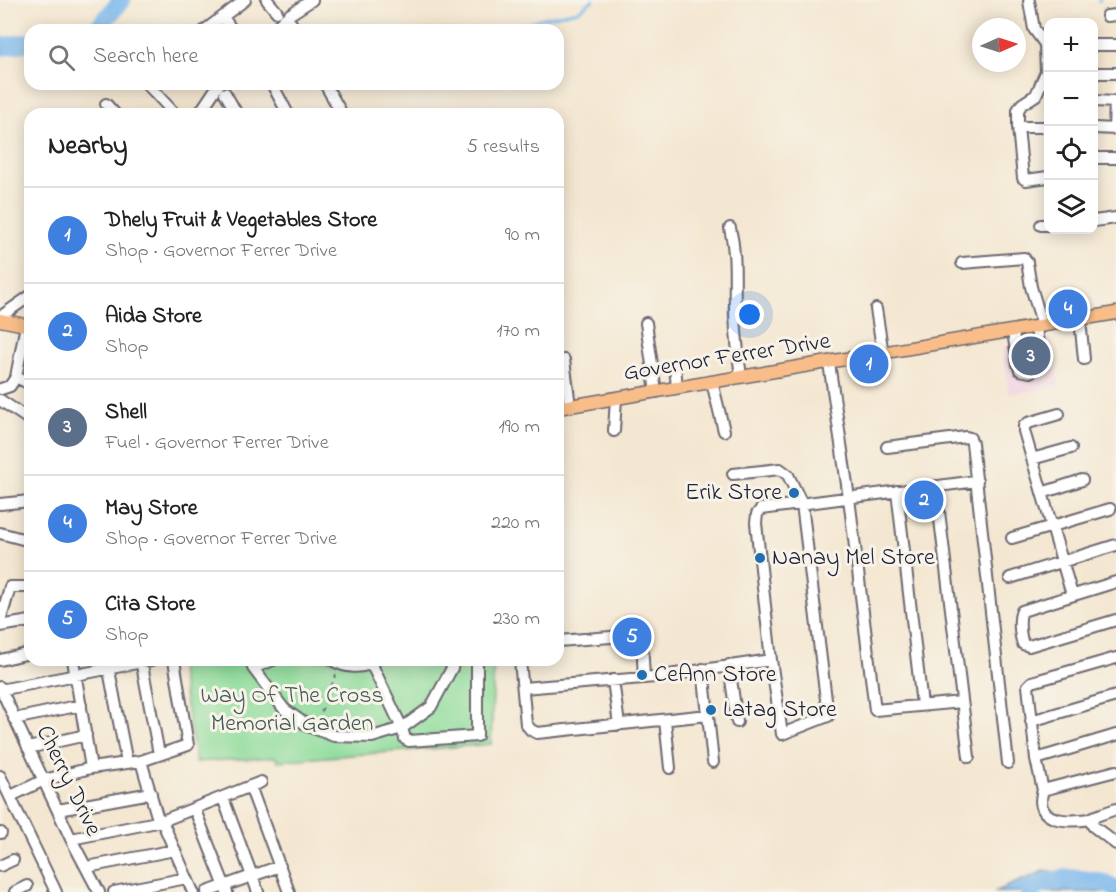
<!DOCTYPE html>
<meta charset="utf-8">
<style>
:root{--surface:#fff;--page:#f6f6f6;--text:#222;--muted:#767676;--line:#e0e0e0;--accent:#0b8043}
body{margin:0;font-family:"Indie Flower",sans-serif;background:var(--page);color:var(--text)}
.controls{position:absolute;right:18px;top:18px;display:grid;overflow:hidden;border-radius:12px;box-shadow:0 3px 15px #0003}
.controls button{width:54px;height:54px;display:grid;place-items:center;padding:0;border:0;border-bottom:2px solid var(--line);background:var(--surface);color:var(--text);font:30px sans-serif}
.compass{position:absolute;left:972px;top:18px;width:54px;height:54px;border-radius:50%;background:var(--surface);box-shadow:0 3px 15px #0003;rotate:87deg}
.you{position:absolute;left:750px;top:315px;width:21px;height:21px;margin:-15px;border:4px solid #fff;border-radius:50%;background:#1a73e8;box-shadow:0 0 0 9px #1a73e833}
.badge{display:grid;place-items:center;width:39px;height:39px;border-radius:50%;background:var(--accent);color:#fff;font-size:20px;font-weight:700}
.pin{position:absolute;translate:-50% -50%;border:3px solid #fff;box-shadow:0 2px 6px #0006}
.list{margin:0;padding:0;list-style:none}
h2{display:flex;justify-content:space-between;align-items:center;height:78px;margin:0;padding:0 24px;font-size:26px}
h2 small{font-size:20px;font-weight:400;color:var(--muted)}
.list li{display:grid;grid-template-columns:39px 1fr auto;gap:18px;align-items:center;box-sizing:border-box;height:96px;padding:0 24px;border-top:2px solid var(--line)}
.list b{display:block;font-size:22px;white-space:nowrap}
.list p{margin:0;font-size:20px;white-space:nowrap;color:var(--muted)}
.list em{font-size:20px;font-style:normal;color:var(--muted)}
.icon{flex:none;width:33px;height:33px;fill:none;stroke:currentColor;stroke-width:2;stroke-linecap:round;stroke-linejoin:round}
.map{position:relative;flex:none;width:1116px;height:892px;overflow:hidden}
.search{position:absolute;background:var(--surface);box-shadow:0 3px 15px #0003;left:24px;top:24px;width:540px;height:66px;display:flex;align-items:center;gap:15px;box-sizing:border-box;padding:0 21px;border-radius:18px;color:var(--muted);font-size:22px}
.panel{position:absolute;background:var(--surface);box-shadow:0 3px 15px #0003;left:24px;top:108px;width:540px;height:558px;border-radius:18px}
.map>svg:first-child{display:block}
.built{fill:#f1d0e4}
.green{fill:#8bdb99;stroke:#567e6a;stroke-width:1.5}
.water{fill:#7ab8ed;stroke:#4e6d94;stroke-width:1.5}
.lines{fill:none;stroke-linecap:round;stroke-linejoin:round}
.stream{stroke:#7ab8ed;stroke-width:3}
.river{stroke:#7ab8ed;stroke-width:18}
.minor-casing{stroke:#6c6770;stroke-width:14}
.major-casing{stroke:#6c6770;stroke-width:15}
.path{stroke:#6c6770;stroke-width:1.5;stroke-dasharray:4.5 4.5;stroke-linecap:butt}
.minor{stroke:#fff;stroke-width:10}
.major{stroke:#f8bd89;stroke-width:12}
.poi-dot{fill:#1f6fb2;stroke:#f7f3e8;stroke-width:2}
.labels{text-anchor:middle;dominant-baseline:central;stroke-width:6;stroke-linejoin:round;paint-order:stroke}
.street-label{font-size:24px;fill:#22223b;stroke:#f7f3e8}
.poi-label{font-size:24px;fill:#22223b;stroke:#f7f3e8;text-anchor:start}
.park-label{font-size:24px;fill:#425a57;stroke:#f7f3e8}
</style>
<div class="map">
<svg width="1116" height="892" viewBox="0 0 1116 892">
<rect width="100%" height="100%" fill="#f7f3e8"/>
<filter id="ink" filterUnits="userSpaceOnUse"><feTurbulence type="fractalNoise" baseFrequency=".0167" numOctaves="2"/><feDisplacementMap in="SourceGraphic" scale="12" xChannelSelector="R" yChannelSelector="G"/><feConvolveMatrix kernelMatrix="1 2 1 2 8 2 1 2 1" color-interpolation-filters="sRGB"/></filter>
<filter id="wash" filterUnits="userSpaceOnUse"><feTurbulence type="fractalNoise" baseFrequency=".008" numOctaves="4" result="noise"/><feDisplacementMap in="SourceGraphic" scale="24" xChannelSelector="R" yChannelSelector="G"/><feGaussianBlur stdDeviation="1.35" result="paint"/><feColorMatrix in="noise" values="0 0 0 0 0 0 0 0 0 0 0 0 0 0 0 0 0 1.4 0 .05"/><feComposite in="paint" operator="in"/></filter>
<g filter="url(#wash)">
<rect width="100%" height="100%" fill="#f4e7d1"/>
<path class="built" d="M1051,339L1059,386L1009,394L1003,347Z"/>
<path class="green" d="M178,660H494L491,744L277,761L276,757L196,762Z"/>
<path class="water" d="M1044,871L1090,878L1110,892H994Z"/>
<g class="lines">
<path class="stream" d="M1099,1L1100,0
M513,30L539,19L578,11L593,0"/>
<path class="river" d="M96,30L122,0
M0,47L30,42
M1029,892C1037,887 1046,882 1055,880C1070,876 1104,880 1116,889"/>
</g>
</g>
<g filter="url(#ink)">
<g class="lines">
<defs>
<path id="minor" d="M267,0L277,12
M1029,1L1034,29L1045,44L1046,72L1036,95L1022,104L1018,110V127H1048
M1107,16L1116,15
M223,17L232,30
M291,23L295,30
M205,30L245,0
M273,30L289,15L312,0
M1094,45H1116
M1094,73H1116
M147,84L175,114
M272,84L288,114
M325,84L342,114
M225,93L237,114
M1094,101L1116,102
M106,104L115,114
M199,114L219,84
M1018,127L1023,178L1026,180L1048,177
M1094,128L1116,129
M1114,129L1115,101
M1094,158H1116
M1094,221L1116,218
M1041,225H1048
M730,228C737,257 734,279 735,307C735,331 738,354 741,377
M962,263L1024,258L1027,262L1031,287L1043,326
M876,309L883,354
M0,317L30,296
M1080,320L1084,359
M646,323L656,392
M1013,332L1018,364L1020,370L1030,372L1039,367L1040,363L1036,327
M564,360L570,406
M829,363L849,498L875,710L962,702
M675,366L677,388
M16,377L30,384
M712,382L724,431
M1,389L10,386L16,377L26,325
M0,400L30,420
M1059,414L1028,423L1024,426V431L1072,595
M614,431L616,398
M887,447L966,437L970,438L972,443L1008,763
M1032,459L1071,448
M733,474L780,469L788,475L802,504L828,716L782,734L771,660L756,523L757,514L761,509C833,500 905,490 977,481
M936,487L969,757
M897,491L922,705
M1042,493L1082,480
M0,504L30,501
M0,533L30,541
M1012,538L1110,509
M1010,578L1116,545
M1116,582L1022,611C1018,619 1020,636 1023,644L1029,646L1116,620
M0,622L10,587H30
M0,626L30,621
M558,641L638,635L642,641L644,678
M1116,658L1032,682L1028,686L1036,759L1043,790L1116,771
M0,660L30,653
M73,660L91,768
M107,660L127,763
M141,660L159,754
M252,660L253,668L284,709L308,726L334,736L372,737L402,728L431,707L452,668L454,660
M332,660C345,668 363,670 376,660
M520,660L526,724L531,730L537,733L708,715
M371,663L402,728L405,739L409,741L477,736V660
M729,665L737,722
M253,668L273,660
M703,669L713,762
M613,680L619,725
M0,687L71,839L99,892
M523,688L655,677L771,660
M0,690L152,660
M14,719L81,705
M665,720L670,768
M1031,721L1116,696
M28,748L86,735
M1036,759L1116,735
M141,761L157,816L162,821L193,892
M0,776L56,892
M250,786L289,892
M1043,790C1032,824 1070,822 1091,819
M11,796L44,780L91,768L141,761L188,745L174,660
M223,798L258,892
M1116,809L1093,817L1091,819L1093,826L1116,844
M58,810L151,793
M195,810L227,892
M0,833H1
M71,839L162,821L261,782
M0,866L13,860
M87,867L175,850
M15,892L27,886
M114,892L187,878
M207,892L280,866"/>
<path id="major" d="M0,320L30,326
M558,408L1116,313"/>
</defs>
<use href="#minor" class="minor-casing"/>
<use href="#major" class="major-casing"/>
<path class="path" d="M318,720L336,674"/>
<use href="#minor" class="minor"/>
<use href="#major" class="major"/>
</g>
</g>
<g class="poi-dot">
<circle cx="794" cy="493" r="6"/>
<circle cx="760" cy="558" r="6"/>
<circle cx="642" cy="675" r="6"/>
<circle cx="711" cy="710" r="6"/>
</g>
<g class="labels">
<g class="street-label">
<text transform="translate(727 358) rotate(-9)">Governor Ferrer Drive</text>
<text transform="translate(68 781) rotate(64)">Cherry Drive</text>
</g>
<g class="poi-label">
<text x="782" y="493" text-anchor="end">Erik Store</text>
<text x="772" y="558">Nanay Mel Store</text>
<text x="654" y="675">CeAnn Store</text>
<text x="723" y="710">Latag Store</text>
</g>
<g class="park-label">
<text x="292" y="696">Way Of The Cross<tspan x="292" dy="28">Memorial Garden</tspan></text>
</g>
</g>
</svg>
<div class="controls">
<button>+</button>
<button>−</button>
<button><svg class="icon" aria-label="locate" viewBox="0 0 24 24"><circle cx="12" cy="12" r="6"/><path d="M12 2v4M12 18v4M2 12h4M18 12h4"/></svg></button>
<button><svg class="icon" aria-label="layers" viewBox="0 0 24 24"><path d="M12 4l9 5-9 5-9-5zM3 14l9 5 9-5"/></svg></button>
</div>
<svg class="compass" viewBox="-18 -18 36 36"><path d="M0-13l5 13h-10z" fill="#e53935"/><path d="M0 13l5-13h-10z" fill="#767676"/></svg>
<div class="you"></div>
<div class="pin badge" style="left:869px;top:364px;background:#3f7fe0">1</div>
<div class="pin badge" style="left:924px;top:500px;background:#3f7fe0">2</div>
<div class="pin badge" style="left:1031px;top:356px;background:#5c6f8a">3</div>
<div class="pin badge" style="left:1068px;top:309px;background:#3f7fe0">4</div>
<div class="pin badge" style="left:632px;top:637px;background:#3f7fe0">5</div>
<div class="search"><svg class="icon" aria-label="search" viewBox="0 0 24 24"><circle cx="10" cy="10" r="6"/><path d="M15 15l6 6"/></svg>Search here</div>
<section class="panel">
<h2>Nearby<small>5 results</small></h2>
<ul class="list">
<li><span class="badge" style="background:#3f7fe0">1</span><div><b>Dhely Fruit &amp; Vegetables Store</b><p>Shop · Governor Ferrer Drive</p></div><em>90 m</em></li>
<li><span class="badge" style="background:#3f7fe0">2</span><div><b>Aida Store</b><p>Shop</p></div><em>170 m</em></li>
<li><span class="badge" style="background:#5c6f8a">3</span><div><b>Shell</b><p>Fuel · Governor Ferrer Drive</p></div><em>190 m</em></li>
<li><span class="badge" style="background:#3f7fe0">4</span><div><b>May Store</b><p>Shop · Governor Ferrer Drive</p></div><em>220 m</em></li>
<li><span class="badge" style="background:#3f7fe0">5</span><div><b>Cita Store</b><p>Shop</p></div><em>230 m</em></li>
</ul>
</section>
</div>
